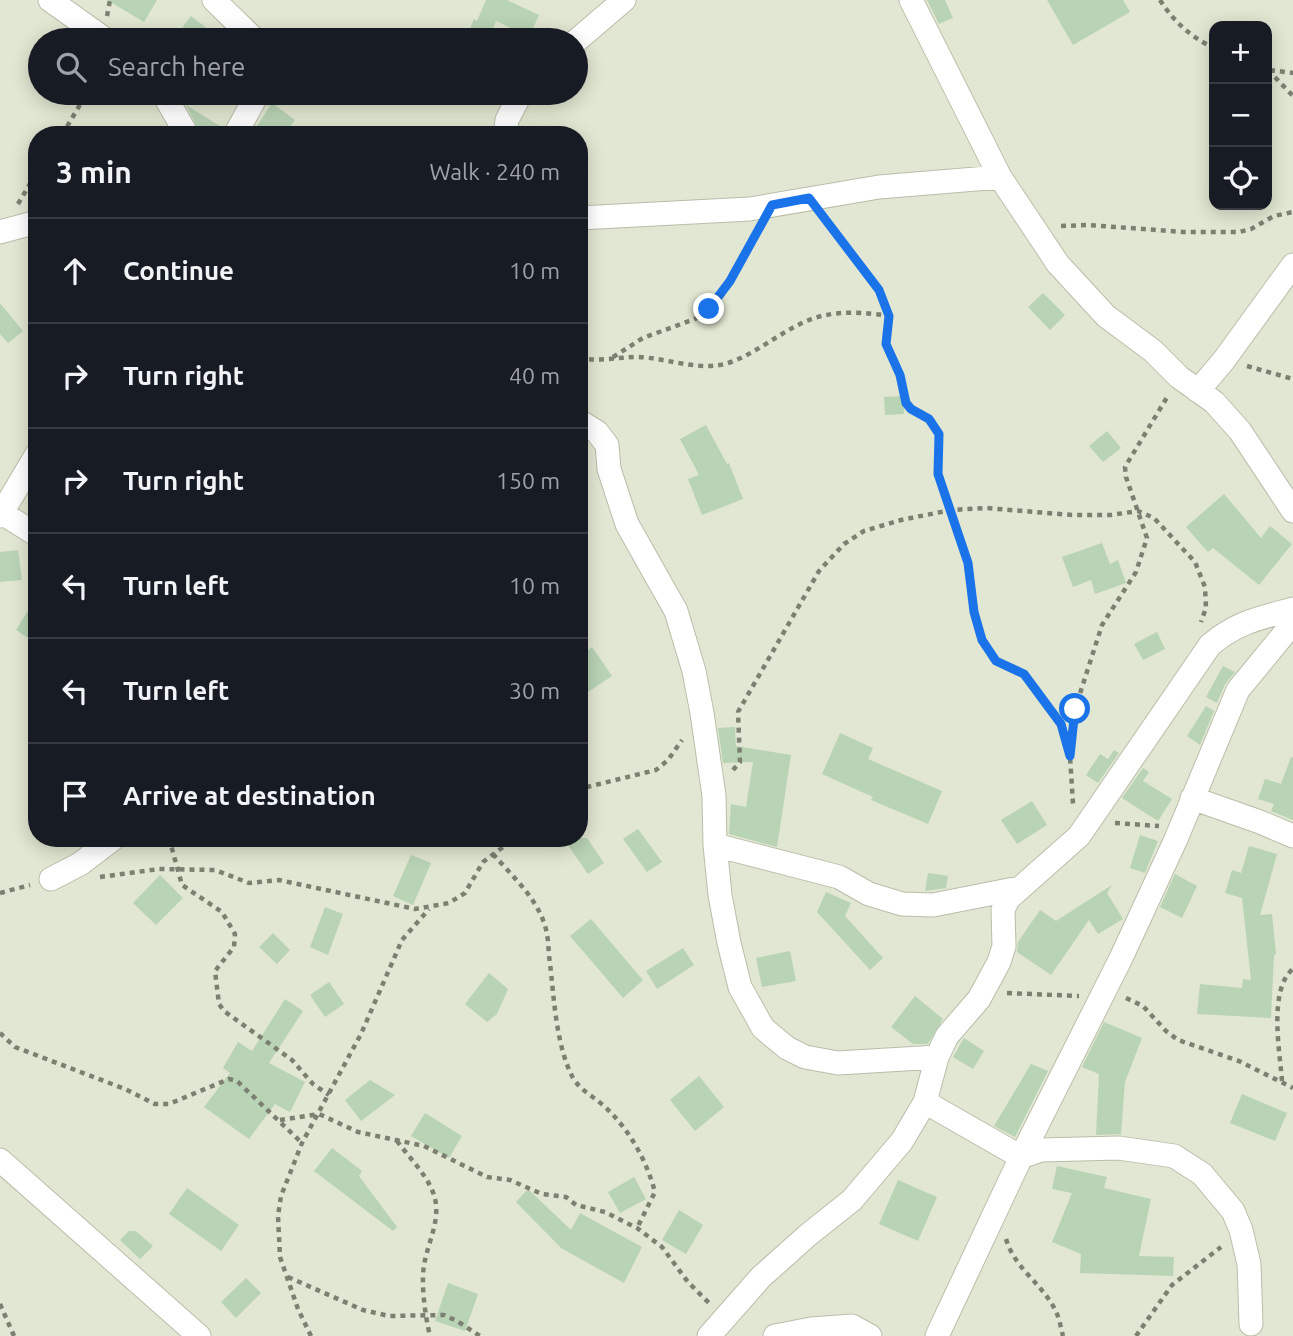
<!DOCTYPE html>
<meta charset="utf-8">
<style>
:root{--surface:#171b24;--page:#20242c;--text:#f1f3f6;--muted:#9ea1a6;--line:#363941}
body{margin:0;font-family:Ubuntu,sans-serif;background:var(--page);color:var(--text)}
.controls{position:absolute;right:21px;top:21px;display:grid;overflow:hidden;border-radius:14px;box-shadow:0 4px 18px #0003}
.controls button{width:63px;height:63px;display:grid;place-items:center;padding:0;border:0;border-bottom:2px solid var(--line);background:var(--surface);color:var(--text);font:35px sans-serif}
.stop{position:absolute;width:21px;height:21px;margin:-16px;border:5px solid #1a73e8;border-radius:50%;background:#fff}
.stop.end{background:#1a73e8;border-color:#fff;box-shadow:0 2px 7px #0008}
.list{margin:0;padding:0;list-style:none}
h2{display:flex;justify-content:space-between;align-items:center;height:91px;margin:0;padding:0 28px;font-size:30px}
h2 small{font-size:23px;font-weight:400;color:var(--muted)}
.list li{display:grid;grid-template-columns:46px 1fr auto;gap:21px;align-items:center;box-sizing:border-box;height:105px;padding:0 28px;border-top:2px solid var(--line)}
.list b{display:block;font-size:26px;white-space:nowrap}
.list em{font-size:23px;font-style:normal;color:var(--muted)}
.icon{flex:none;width:38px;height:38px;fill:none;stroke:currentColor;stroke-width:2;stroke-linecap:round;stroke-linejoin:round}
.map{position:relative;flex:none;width:1293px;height:1336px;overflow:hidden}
.search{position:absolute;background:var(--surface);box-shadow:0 4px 18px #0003;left:28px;top:28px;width:560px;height:77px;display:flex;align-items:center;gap:18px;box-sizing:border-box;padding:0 24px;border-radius:38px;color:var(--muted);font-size:26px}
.panel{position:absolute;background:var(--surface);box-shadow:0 4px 18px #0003;left:28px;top:126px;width:560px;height:721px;border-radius:28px}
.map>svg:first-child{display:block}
.building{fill:#b9d3b5}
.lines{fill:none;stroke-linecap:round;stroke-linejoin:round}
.minor-casing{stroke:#b9beaa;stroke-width:25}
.path{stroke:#7c8073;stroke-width:4.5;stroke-dasharray:5 5;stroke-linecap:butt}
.minor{stroke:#fff;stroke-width:23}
.route{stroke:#1a73e8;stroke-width:9}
</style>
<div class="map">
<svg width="1293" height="1336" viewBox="0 0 1293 1336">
<rect width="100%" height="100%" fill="#e1e7d2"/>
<path class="building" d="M107,0H157L144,22Z
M486,0H507L539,15L529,37L496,21L493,28L521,40H465L474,19L477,21Z
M927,0H945L953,18L939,24Z
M1047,0H1123L1130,12L1073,45Z
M191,16L222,40H173Z
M272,103L295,120L284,135H251Z
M186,105L223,128L221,135H201Z
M1043,293L1065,315L1050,330L1028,307Z
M0,303L23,331L8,343L0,334Z
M903,396L904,414L885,415L884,397Z
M706,425L727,464L729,463L743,499L702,515L688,479L699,475L680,439Z
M1107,431L1121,448L1103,462L1089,446Z
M1224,494L1261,538L1270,526L1292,544L1259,585L1213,548L1208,552L1186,527Z
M1102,543L1110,564L1118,560L1126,583L1095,594L1091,580L1073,587L1062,557Z
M18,550L22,580L0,582V552Z
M37,596V644L16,630Z
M1157,632L1165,649L1143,660L1134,644Z
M592,647L612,676L579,698V656Z
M1223,666L1235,672L1225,684L1217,703L1206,697Z
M1206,706L1214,711L1200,745L1187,736Z
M735,727L736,746L791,755L777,847L729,834L731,804L746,807L753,762L723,763L718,728Z
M840,733L873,748L868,759L942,791L928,824L871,800L873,797L822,774Z
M1114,750L1119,753L1098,783L1086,775L1100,754L1108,759Z
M1291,757H1293V820L1271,811L1274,804L1258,799L1265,779L1281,784Z
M1143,768L1149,772L1143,781L1172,799L1158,821L1122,798Z
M1032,801L1047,825L1017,844L1001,820Z
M638,829L662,862L647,872L623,839Z
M1140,835L1158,841L1145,873L1130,868Z
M563,838H587L604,863L588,874Z
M1249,846L1277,854L1260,915L1272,914L1276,954L1274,955L1271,1018L1197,1014L1200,984L1242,988L1243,979L1251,980L1242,898L1225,893L1232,870L1241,873Z
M411,855L431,863L413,905L393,896Z
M928,873L948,876L946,888L925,891Z
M1175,874L1197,886L1182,918L1160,907Z
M160,875L183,898L156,925L133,903Z
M1112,885L1107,893L1123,919L1098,934L1089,920L1051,975L1017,952L1018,942L1040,910L1056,921Z
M826,892L851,903L845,916L883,958L870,970L817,912Z
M325,907L343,914L328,955L310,947Z
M591,919L643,980L623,998L570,936Z
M273,933L290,950L277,964L259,947Z
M683,948L694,965L657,989L646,971Z
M790,951L796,981L762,987L756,958Z
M489,973L508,989L497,1014L487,1022L465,1004Z
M329,982L344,1004L325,1017L310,995Z
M915,996L943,1019L928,1044H913L891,1027Z
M285,999L303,1011L269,1063L305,1082L290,1112L275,1104L249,1139L204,1107L230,1073L223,1068L238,1042L252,1051Z
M1104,1022L1142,1038L1125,1082L1121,1134L1096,1135L1099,1074L1082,1067Z
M964,1038L984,1051L973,1069L953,1057Z
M1031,1064L1048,1071L1015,1137L994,1126Z
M699,1076L724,1107L695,1131L670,1100Z
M370,1080L395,1095L361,1121L345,1100Z
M1242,1094L1287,1113L1275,1141L1230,1123Z
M425,1113L462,1136L449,1158L411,1136Z
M332,1148L362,1171L359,1176L397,1227L393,1231L314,1171Z
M1057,1166L1107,1177L1104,1188L1151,1199L1139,1256L1174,1257L1173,1276L1080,1273L1081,1254L1052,1242L1072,1193L1052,1189Z
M634,1177L646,1199L620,1213L608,1192Z
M898,1180L937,1197L918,1241L879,1224Z
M187,1188L239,1225L221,1251L169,1214Z
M528,1189L571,1230L580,1213L642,1247L624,1283L561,1248L516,1202Z
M679,1210L703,1225L686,1254L662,1240Z
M129,1231H136L153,1246L140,1259L120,1240Z
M246,1278L261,1293L236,1318L221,1302Z
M448,1283L478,1294L465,1331L435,1321Z"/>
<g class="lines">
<defs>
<path id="minor" d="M50,0L106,40
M214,0L255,40
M911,0L1000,177L1058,264L1106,316L1153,351L1179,377L1214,402L1240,431L1293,511
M576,41L624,0
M163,93L187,135
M235,135L258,93
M505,135L507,120L521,93
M579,218L750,209L879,187L1000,177
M0,232L37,222
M1198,391L1224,360L1293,265
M579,421L597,432L607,445L609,469L627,524L676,611L694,671L702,713L714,796L715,845L720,895L729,943L740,987L763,1028L787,1048L805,1057L838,1063L937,1057
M2,513L37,535
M0,516L37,454
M1192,798L1260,822L1293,836
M715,845L839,877L869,894L902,904L933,905L1019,888
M51,879L80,864L114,838
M925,1102L1021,1157L1041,1150L1119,1148L1174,1156L1202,1174L1233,1211L1241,1230L1249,1264L1251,1324
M0,1160L199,1336
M709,1336L761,1277L808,1235L852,1200L902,1141L925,1102L937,1057L947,1036L979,999L999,962L1004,946L1003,910L1008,899L1079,836L1210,645C1237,622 1260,618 1293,609
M775,1336L811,1329L852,1326L870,1336
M937,1336L1021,1157L1121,958L1176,839L1238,690L1293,623"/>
</defs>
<use href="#minor" class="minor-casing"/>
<path class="path" d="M1160,0C1174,22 1191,37 1214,48
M107,16L110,0
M1268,70L1293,96
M1270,70L1293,73
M62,135L87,93
M18,204L37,172
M825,219L869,274L886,307L889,316L886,344L900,375L906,403L911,409L929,419L938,434V473L968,563L974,612L983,640L996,661L1024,674L1061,724L1070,756L1073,804
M1061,226L1089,225L1183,232H1239L1251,229L1274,216L1293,212
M613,357L643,338L700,317L710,309L730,281L758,230
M579,358C600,362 617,357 638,357C667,358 700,372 728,363C758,353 781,331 809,320C833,310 864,312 889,316
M1247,366L1293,379
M1071,752L1075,709L1102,625L1136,572L1147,538L1126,477L1125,467L1169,394
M733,770L740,762L738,712L819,571L844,544L864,531L901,520L951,510L986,508L1072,515H1111L1138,511L1154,518L1195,562L1205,587L1206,608L1201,622
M579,794L587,787L656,770L668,760L682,740
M1115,823L1159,826
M169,838L182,885L222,912L235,934L234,947L215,971L219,1004L224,1011L292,1060L313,1084L329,1095
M493,854C512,876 537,898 545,926C549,938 548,951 550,963C554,998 556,1046 573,1078C581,1091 593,1096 604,1106C629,1129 646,1159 655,1192L637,1228
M100,877L159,869L215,870L249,883L279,880L415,909L449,903L465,893L483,862L515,838
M0,893L30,885
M1007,993L1079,996
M1126,998L1143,1006L1166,1031L1178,1040L1239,1061L1293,1088
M0,1033L15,1047L125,1089L155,1104H169L229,1079L237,1081L302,1143
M1282,1081C1280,1053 1268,989 1293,969
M280,1120L319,1114L358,1132L424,1146L487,1177L510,1180L542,1194L566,1197L576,1205L605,1212L637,1228L662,1247L688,1282L709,1303
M397,1141C408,1156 425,1173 432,1190C443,1214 430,1237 425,1260C420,1281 425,1315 430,1336
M1006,1239C1015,1270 1045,1285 1057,1314C1060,1321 1061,1329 1063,1336
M288,1277L363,1310L389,1316L444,1315L457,1321L480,1336
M0,1304L14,1336
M311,1336L298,1309L280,1257L278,1216L281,1196L302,1143L361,1034L402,940L429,909
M1136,1336L1172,1285L1221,1247"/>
<use href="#minor" class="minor"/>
</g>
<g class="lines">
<path class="route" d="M709,309L730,281L772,205L809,198L879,290L889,316L886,344L900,375L906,403L911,409L929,419L939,434L938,474L968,563L974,612L982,640L996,661L1024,674L1061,724L1070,756L1075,709"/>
</g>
</svg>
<div class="controls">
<button>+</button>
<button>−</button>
<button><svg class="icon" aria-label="locate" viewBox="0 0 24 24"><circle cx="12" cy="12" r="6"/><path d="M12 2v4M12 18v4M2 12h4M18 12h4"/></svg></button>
</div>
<div class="stop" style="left:1075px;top:709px"></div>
<div class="stop end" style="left:709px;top:309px"></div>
<div class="search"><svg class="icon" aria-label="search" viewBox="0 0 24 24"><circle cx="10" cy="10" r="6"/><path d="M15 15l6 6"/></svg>Search here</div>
<section class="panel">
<h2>3 min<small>Walk · 240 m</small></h2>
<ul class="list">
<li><svg class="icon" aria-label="ahead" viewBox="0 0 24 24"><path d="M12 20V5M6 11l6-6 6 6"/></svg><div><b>Continue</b></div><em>10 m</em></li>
<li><svg class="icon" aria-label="right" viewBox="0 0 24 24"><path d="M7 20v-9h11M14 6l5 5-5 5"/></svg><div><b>Turn right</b></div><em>40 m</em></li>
<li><svg class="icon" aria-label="right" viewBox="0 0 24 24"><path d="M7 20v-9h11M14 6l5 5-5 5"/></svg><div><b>Turn right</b></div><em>150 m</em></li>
<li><svg class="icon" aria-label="left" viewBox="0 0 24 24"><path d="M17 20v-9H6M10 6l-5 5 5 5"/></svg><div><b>Turn left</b></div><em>10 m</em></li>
<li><svg class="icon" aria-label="left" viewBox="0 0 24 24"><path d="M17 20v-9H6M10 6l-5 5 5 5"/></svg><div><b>Turn left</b></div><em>30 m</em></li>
<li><svg class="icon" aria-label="arrive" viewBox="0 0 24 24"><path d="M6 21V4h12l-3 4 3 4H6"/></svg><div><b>Arrive at destination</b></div></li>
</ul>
</section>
</div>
